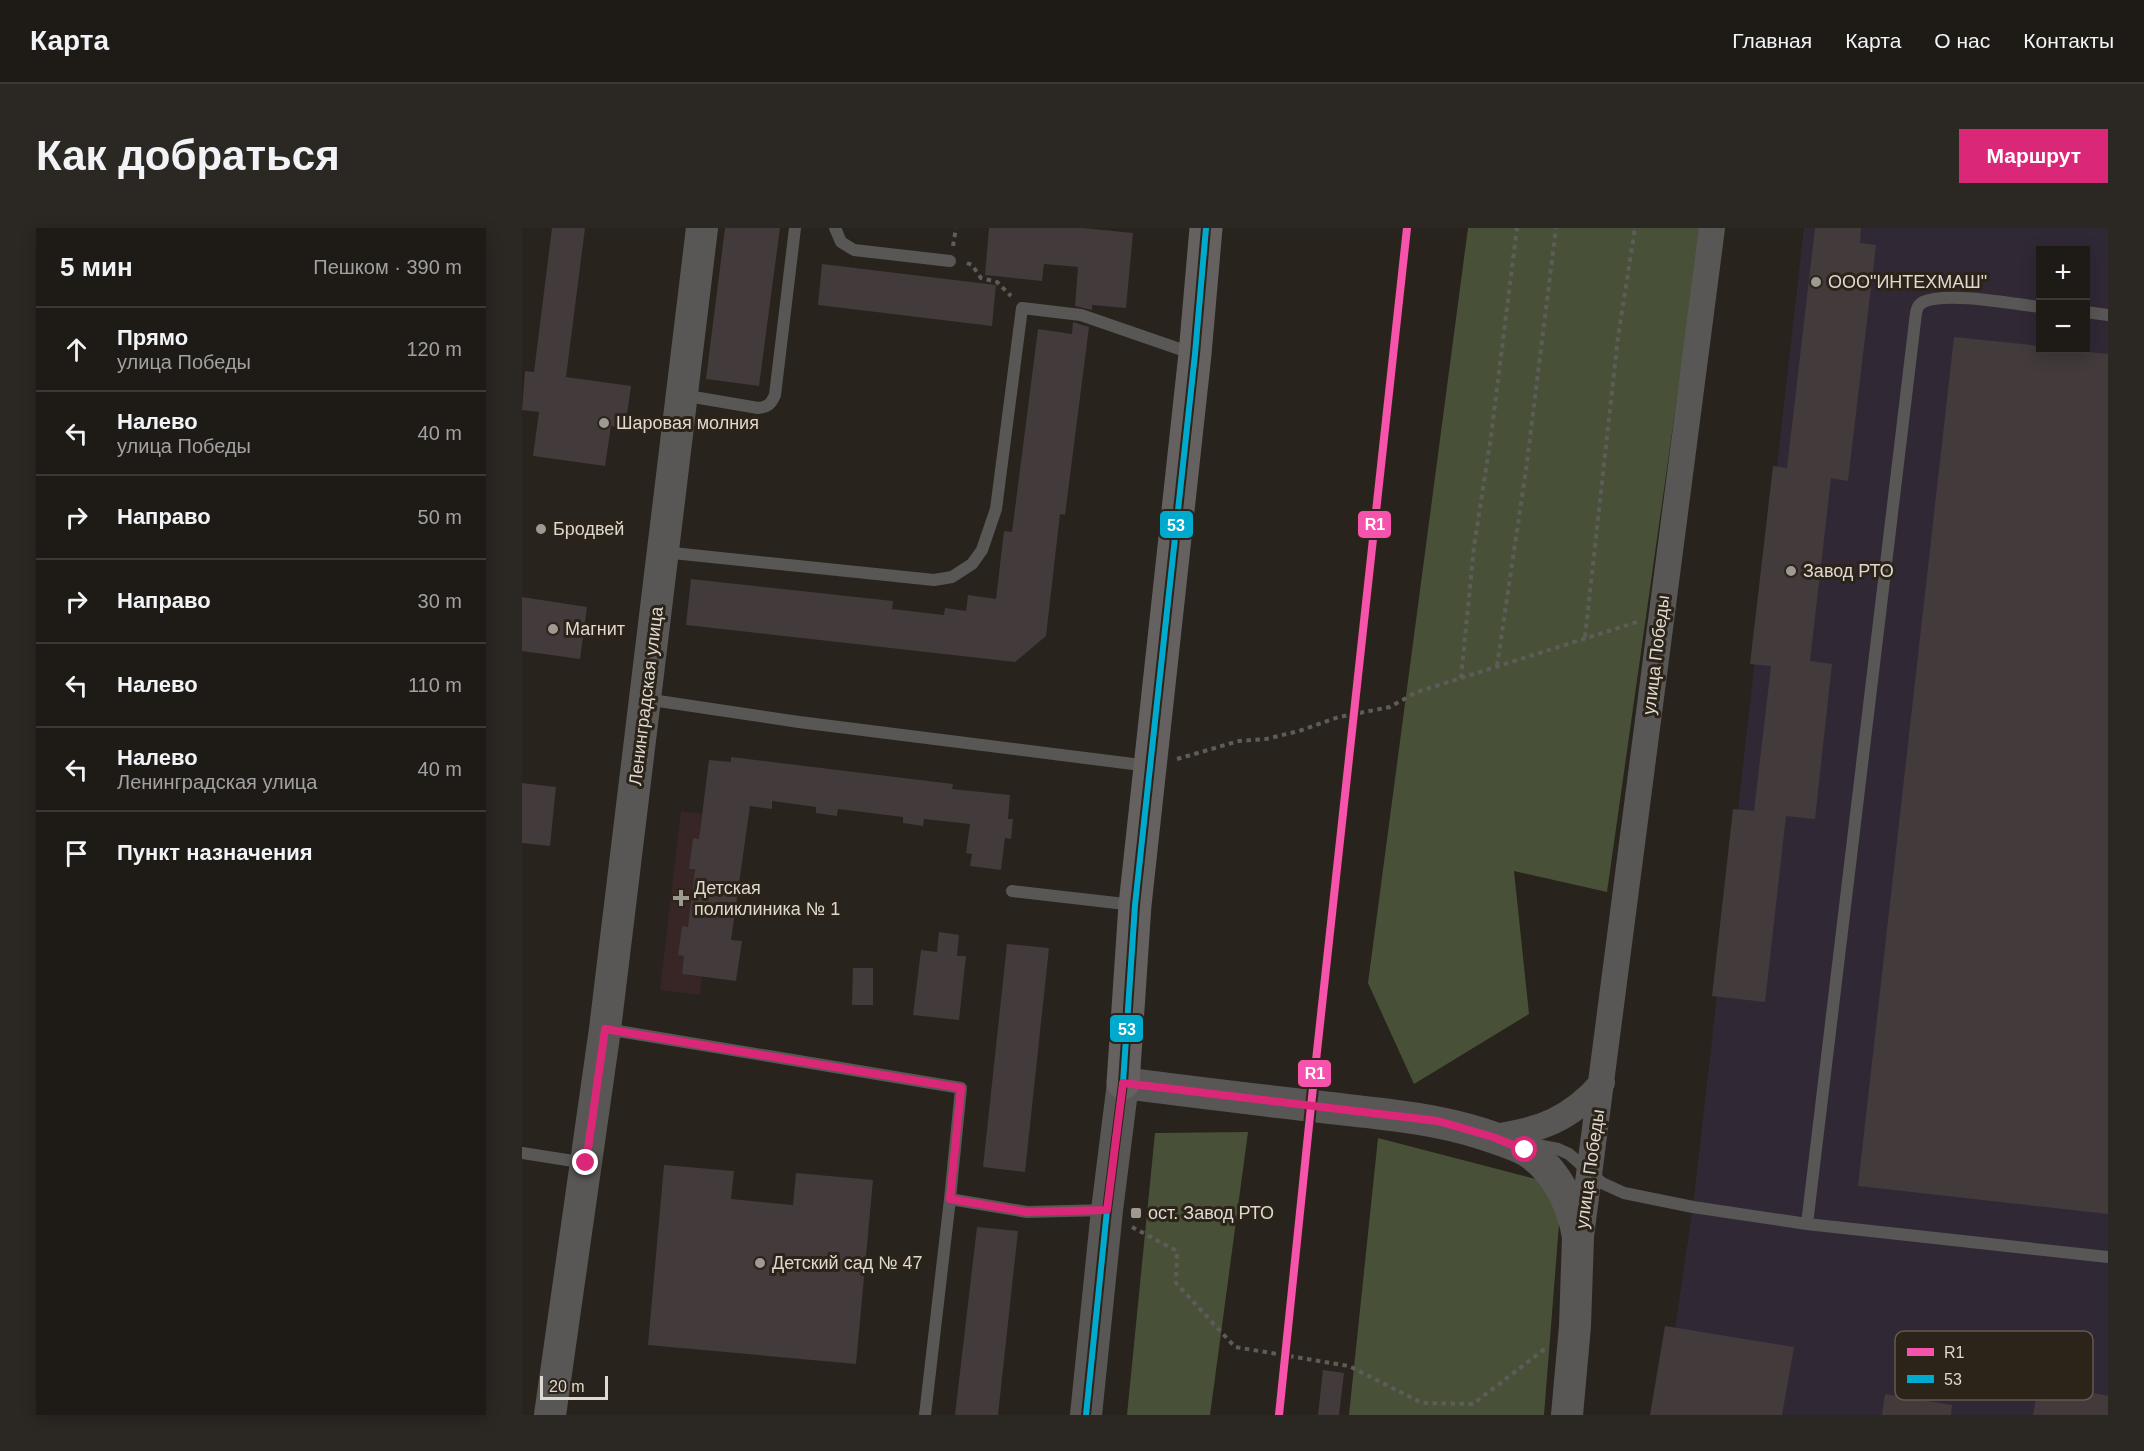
<!DOCTYPE html>
<html lang="ru">
<meta charset="utf-8">
<style>
:root{--surface:#1e1a16;--page:#2b2723;--text:#f1f3f6;--muted:#a1a1a1;--line:#3c3835;--accent:#db2777}
body{margin:0;font-family:Arial,sans-serif;background:var(--page);color:var(--text)}
.controls{position:absolute;right:18px;top:18px;display:grid;overflow:hidden;border-radius:0px;box-shadow:0 3px 15px #0003}
.controls button{width:54px;height:54px;display:grid;place-items:center;padding:0;border:0;border-bottom:2px solid var(--line);background:var(--surface);color:var(--text);font:30px sans-serif}
.scale{position:absolute;left:18px;bottom:15px;width:68px;box-sizing:border-box;padding-left:6px;border:3px solid #ded9d1;border-top:0;font-size:16px;line-height:21px;white-space:nowrap;color:#ded9d1;-webkit-text-stroke:4px #2c2419;paint-order:stroke}
.stop{position:absolute;width:18px;height:18px;margin:-14px;border:4px solid #db2777;border-radius:50%;background:#fff}
.stop.end{background:#db2777;border-color:#fff;box-shadow:0 2px 6px #0008}
.list{margin:0;padding:0;list-style:none}
h2{display:flex;justify-content:space-between;align-items:center;height:78px;margin:0;padding:0 24px;font-size:26px}
h2 small{font-size:20px;font-weight:400;color:var(--muted)}
.list li{display:grid;grid-template-columns:39px 1fr auto;gap:18px;align-items:center;box-sizing:border-box;height:84px;padding:0 24px;border-top:2px solid var(--line)}
.list b{display:block;font-size:22px;white-space:nowrap}
.list p{margin:0;font-size:20px;white-space:nowrap;color:var(--muted)}
.list em{font-size:20px;font-style:normal;color:var(--muted)}
.icon{flex:none;width:33px;height:33px;fill:none;stroke:currentColor;stroke-width:2;stroke-linecap:round;stroke-linejoin:round}
.map{position:relative;flex:none;width:1586px;height:1187px;overflow:hidden;border-radius:0px}
header{display:flex;align-items:center;gap:36px;box-sizing:border-box;height:84px;padding:0 30px;background:var(--surface);border-bottom:2px solid var(--line)}
header strong{font-size:28px}
nav{display:flex;gap:33px;margin-inline-start:auto;font-size:21px}
.intro{display:flex;align-items:center;justify-content:space-between;box-sizing:border-box;height:144px;padding:0 36px}
h1{margin:0;font-size:42px}
.button{padding:15px 27px;border-radius:0px;background:var(--accent);color:#fff;font-size:21px;font-weight:700}
main{display:flex;gap:36px;padding:0 36px}
aside{flex:1;background:var(--surface);border-radius:0px;box-shadow:0 3px 15px #0003}
.map>svg:first-child{display:block}
.industrial{fill:#312835;fill-rule:evenodd}
.medical{fill:#382627}
.forest{fill:#485137}
.building{fill:#433a3b}
.lines{fill:none;stroke-linecap:round;stroke-linejoin:round}
.path{stroke:#5e5c5a;stroke-width:4;stroke-dasharray:4.5 4.5;stroke-linecap:butt}
.service{stroke:#595756;stroke-width:12}
.minor{stroke:#595756;stroke-width:26}
.tertiary{stroke:#595756;stroke-width:32}
.secondary{stroke:#656161;stroke-width:33}
.bus-1-casing{stroke:#2c2419;stroke-width:10}
.bus-1{stroke:#00a9ce;stroke-width:6}
.rail-1-casing{stroke:#2c2419;stroke-width:12}
.rail-1{stroke:#f653ac;stroke-width:8}
.route{stroke:#db2777;stroke-width:8}
.poi-dot{fill:#9e9992;stroke:#2c2419;stroke-width:2}
.labels{text-anchor:middle;dominant-baseline:central;stroke-width:6;stroke-linejoin:round;paint-order:stroke}
.poi-label{font-size:18px;fill:#ded9d1;stroke:#2c2419;text-anchor:start}
.street-label{font-size:18px;fill:#ded9d1;stroke:#2c2419}
.key{fill:#2c2419;stroke:#615a50;stroke-width:1.5}
.key-label{font-size:16px;fill:#ded9d1}
.line-badge{stroke:#2c2419;stroke-width:2}
.badge-label{font-size:16px;text-anchor:middle;font-weight:bold;fill:#fff}
</style>
<header>
<strong>Карта</strong>
<nav><a>Главная</a><a>Карта</a><a>О нас</a><a>Контакты</a></nav>
</header>
<div class="intro"><h1>Как добраться</h1><a class="button">Маршрут</a></div>
<main>
<aside>
<h2>5 мин<small>Пешком · 390 m</small></h2>
<ul class="list">
<li><svg class="icon" aria-label="ahead" viewBox="0 0 24 24"><path d="M12 20V5M6 11l6-6 6 6"/></svg><div><b>Прямо</b><p>улица Победы</p></div><em>120 m</em></li>
<li><svg class="icon" aria-label="left" viewBox="0 0 24 24"><path d="M17 20v-9H6M10 6l-5 5 5 5"/></svg><div><b>Налево</b><p>улица Победы</p></div><em>40 m</em></li>
<li><svg class="icon" aria-label="right" viewBox="0 0 24 24"><path d="M7 20v-9h11M14 6l5 5-5 5"/></svg><div><b>Направо</b></div><em>50 m</em></li>
<li><svg class="icon" aria-label="right" viewBox="0 0 24 24"><path d="M7 20v-9h11M14 6l5 5-5 5"/></svg><div><b>Направо</b></div><em>30 m</em></li>
<li><svg class="icon" aria-label="left" viewBox="0 0 24 24"><path d="M17 20v-9H6M10 6l-5 5 5 5"/></svg><div><b>Налево</b></div><em>110 m</em></li>
<li><svg class="icon" aria-label="left" viewBox="0 0 24 24"><path d="M17 20v-9H6M10 6l-5 5 5 5"/></svg><div><b>Налево</b><p>Ленинградская улица</p></div><em>40 m</em></li>
<li><svg class="icon" aria-label="arrive" viewBox="0 0 24 24"><path d="M6 21V4h12l-3 4 3 4H6"/></svg><div><b>Пункт назначения</b></div></li>
</ul>
</aside>
<div class="map">
<svg width="1586" height="1187" viewBox="0 0 1586 1187">
<rect width="100%" height="100%" fill="#28231d"/>
<path class="industrial" d="M1282,0H1586V1187H1140L1171,979ZM1518,22H1564V122H1518Z"/>
<path class="medical" d="M159,583L180,586L177,611L171,610L168,641H173L167,699L160,698L156,726L162,728L160,746L180,749L178,767L138,762Z"/>
<path class="forest" d="M946,0H1179L1085,664L992,643L1007,786L892,856L846,755Z
M726,904L688,1187H605L633,905Z
M856,910L1040,958L1022,1187H827Z"/>
<path class="building" d="M30,0H63L44,149L109,158L103,200L89,198L83,238L11,228L17,184L0,182L3,143L12,144Z
M203,0H258L237,158L184,151Z
M467,0H561L611,5L604,80L570,77V82L553,78L556,39L522,36L520,53L463,47Z
M1293,0H1339L1338,15L1354,17L1326,253L1309,250L1288,433L1310,436L1293,591L1264,588L1243,774L1190,768L1211,581L1232,583L1249,438L1228,436L1251,238L1265,240Z
M300,36L474,57L470,98L296,77Z
M551,94L567,99L543,287L538,286L524,408L493,434L164,397L169,351L371,373L370,381L422,387L423,380L444,383L446,367L474,371L482,303L490,304L516,101L550,106Z
M1432,109L1518,118V122H1545L1586,126V986L1336,958Z
M0,369L65,379L58,431L0,423Z
M209,529L431,556L430,561L488,567L486,591H491L489,611L483,610L479,642L448,638L450,626L444,625L448,596L402,591L401,598L381,595V589L316,581L315,588L294,585V579L250,573V581L228,578L209,712L220,713L214,753L160,746L162,728L156,727L160,698L166,699L173,641H167L171,610L177,611L187,532L209,534Z
M0,555L34,559L28,618L0,615Z
M417,704L437,707L435,728H444L437,792L391,787L399,722L415,724Z
M485,716L527,720L503,944L461,939Z
M331,740H351V777H330Z
M142,937L212,943L209,971L271,977L274,945L351,952L334,1136L126,1117Z
M455,999L496,1003L476,1187H433Z
M1143,1098L1272,1119L1260,1187H1128Z
M801,1142L822,1145L817,1187H796Z
M1517,1154L1586,1168V1187H1511Z
M1363,1166L1430,1177L1429,1187H1360Z"/>
<g class="lines">
<path class="path" d="M431,18L434,0
M445,35L450,37L459,50L475,54L489,68
M1063,409L1096,109L1113,0
M975,438L1004,242L1034,0
M939,450L952,319L969,208L995,0
M655,531L717,513L744,511L777,503L817,489L868,479L895,464L1115,394
M610,999L655,1023L654,1055L713,1119L827,1138L900,1175L951,1176L1024,1120"/>
<path class="service" d="M313,0L319,14L332,22L428,33
M1564,84L1586,87
M160,167L236,180C246,179 249,176 253,167L273,0
M141,324L412,352L430,349L450,336L460,322L474,281L500,80L559,87L672,126
M123,471L277,494L627,538
M490,663L612,677
M84,801L439,860L428,971L403,1187
M1010,916L1036,921L1047,926L1080,955L1102,965L1171,979L1285,996L1586,1029
M0,925L64,935
M428,971L505,984L584,982
M1285,996L1394,85C1395,80 1396,77 1401,74C1424,63 1492,76 1518,79"/>
<path class="minor" d="M971,909C1017,903 1049,891 1080,855
M1059,1008L1190,0"/>
<path class="tertiary" d="M28,1187L83,801L180,0
M564,1187L585,982L601,855C664,863 727,871 791,878C848,885 905,888 961,906C975,911 990,915 1003,922C1033,939 1051,977 1056,1009L1053,1098L1045,1187"/>
<path class="secondary" d="M601,855L613,677L673,126L684,0"/>
<defs>
<path id="bus-1" d="M564,1187L585,982L601,855L613,677L673,126L684,0"/>
</defs>
<use href="#bus-1" class="bus-1-casing"/>
<use href="#bus-1" class="bus-1"/>
<defs>
<path id="rail-1" d="M757,1187L789,878L885,0"/>
</defs>
<use href="#rail-1" class="rail-1-casing"/>
<use href="#rail-1" class="rail-1"/>
</g>
<g class="lines">
<path class="route" d="M64,935L83,801L439,860L428,971L505,984L585,982L601,855L916,893L971,909L1003,922"/>
</g>
<g class="poi-dot">
<circle cx="1294" cy="54" r="6"/>
<circle cx="82" cy="195" r="6"/>
<circle cx="19" cy="301" r="6"/>
<circle cx="1269" cy="343" r="6"/>
<circle cx="31" cy="401" r="6"/>
<path d="M156 661h6v6h6v6h-6v6h-6v-6h-6v-6h6z"/>
<rect x="608" y="979" width="12" height="12" rx="3"/>
<circle cx="238" cy="1035" r="6"/>
</g>
<g class="labels">
<g class="poi-label">
<text x="1306" y="54">ООО"ИНТЕХМАШ"</text>
<text x="94" y="195">Шаровая молния</text>
<text x="31" y="301">Бродвей</text>
<text x="1281" y="343">Завод РТО</text>
<text x="43" y="401">Магнит</text>
<text x="172" y="660">Детская<tspan x="172" dy="21">поликлиника № 1</tspan></text>
<text x="626" y="985">ост. Завод РТО</text>
<text x="250" y="1035">Детский сад № 47</text>
</g>
<g class="street-label">
<text transform="translate(1134 427) rotate(-83)">улица Победы</text>
<text transform="translate(124 468) rotate(-83)">Ленинградская улица</text>
<text transform="translate(1068 941) rotate(-82)">улица Победы</text>
</g>
</g>
<rect x="1373" y="1103" width="198" height="69" rx="9" class="key"/>
<rect x="1385" y="1120" width="27" height="8" fill="#f653ac"/>
<rect x="1385" y="1147" width="27" height="8" fill="#00a9ce"/>
<g class="key-label">
<text x="1422" y="1130">R1</text>
<text x="1422" y="1157">53</text>
</g>
<g class="line-badge">
<rect x="835" y="282" width="35" height="29" rx="6" fill="#f653ac"/>
<rect x="637" y="282" width="35" height="29" rx="6" fill="#00a9ce"/>
<rect x="587" y="786" width="35" height="29" rx="6" fill="#00a9ce"/>
<rect x="775" y="831" width="35" height="29" rx="6" fill="#f653ac"/>
</g>
<g class="badge-label">
<text x="853" y="302">R1</text>
<text x="654" y="303">53</text>
<text x="605" y="807">53</text>
<text x="793" y="851">R1</text>
</g>
</svg>
<div class="controls">
<button>+</button>
<button>−</button>
</div>
<div class="scale">20 m</div>
<div class="stop" style="left:1003px;top:922px"></div>
<div class="stop end" style="left:64px;top:935px"></div>
</div>
</main>
